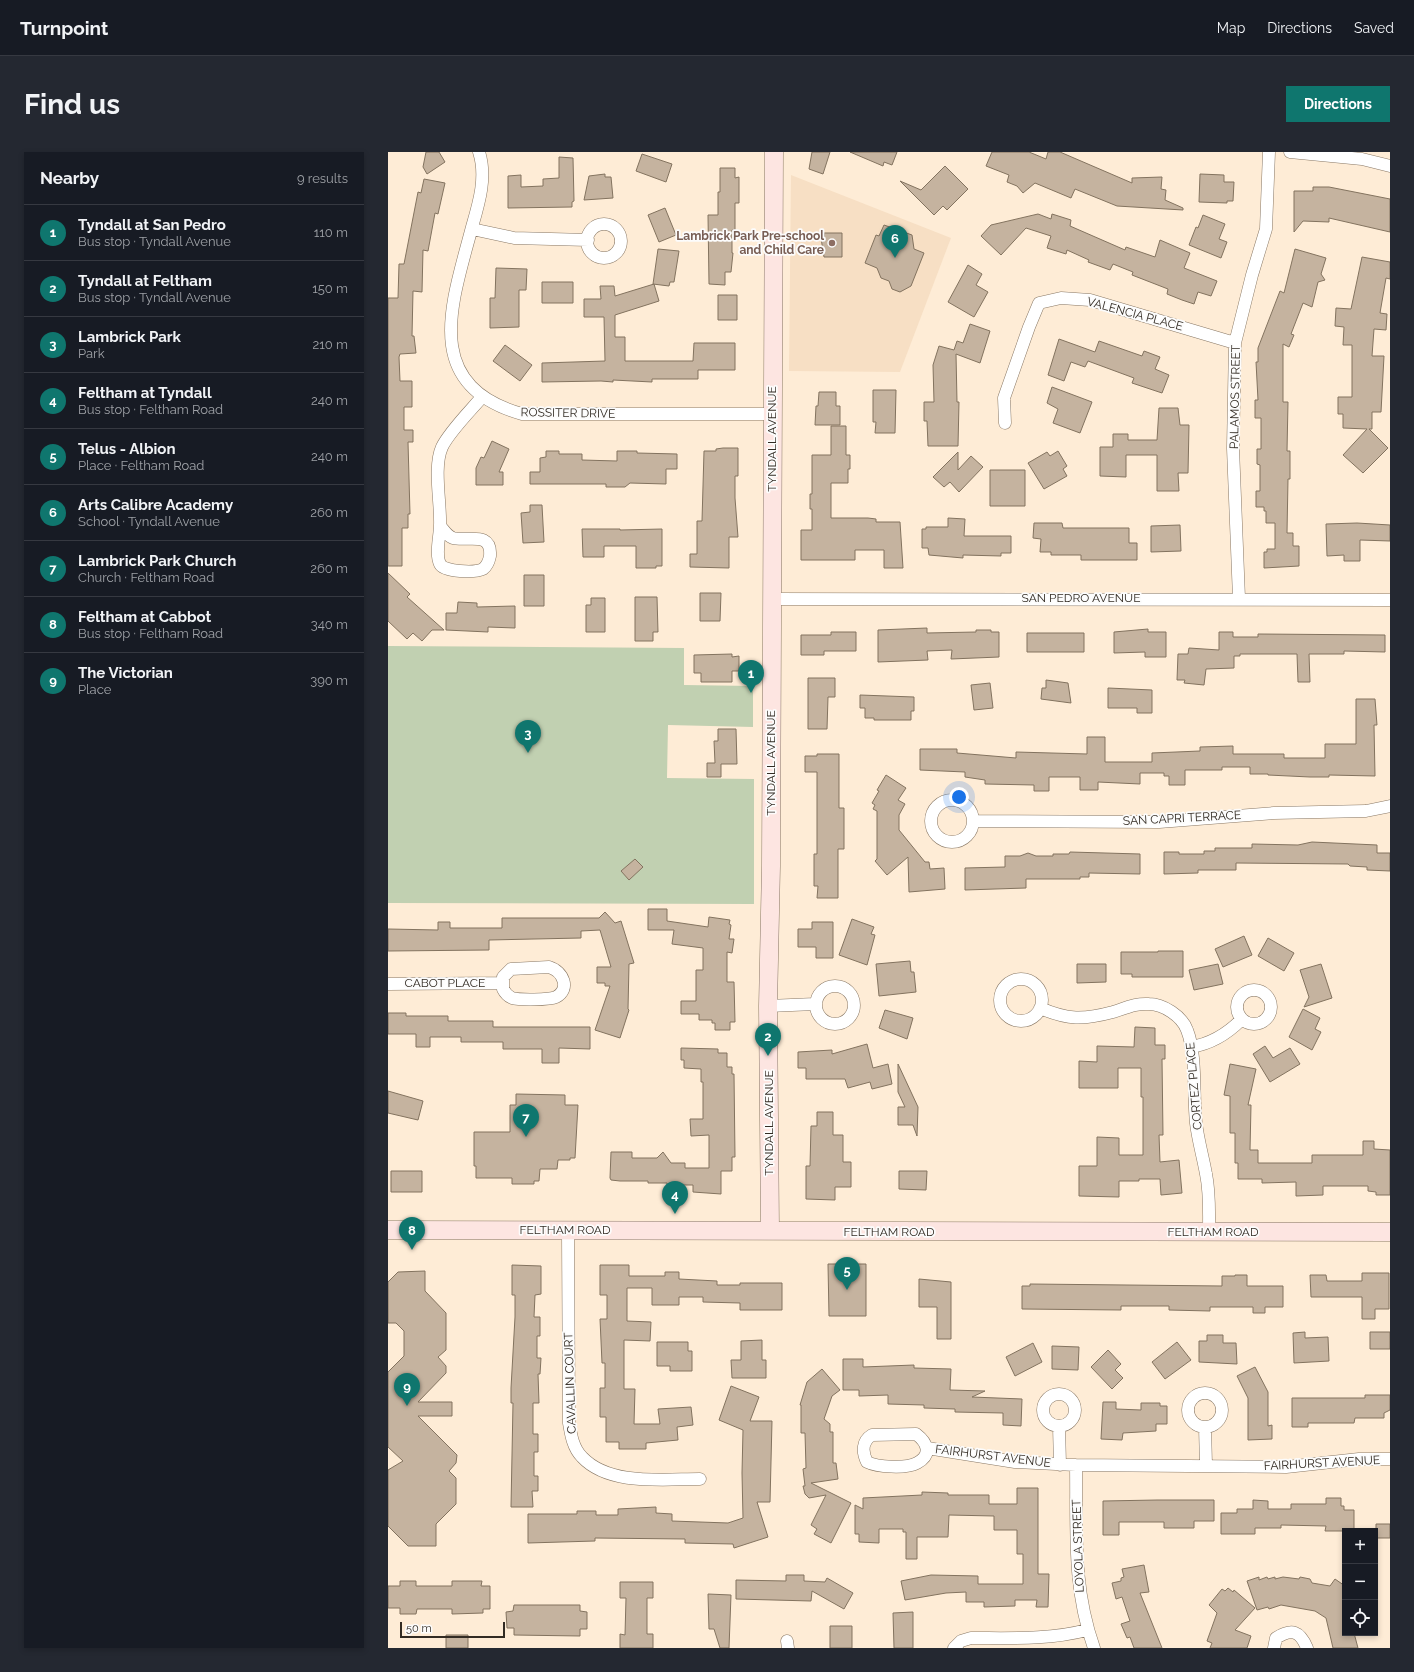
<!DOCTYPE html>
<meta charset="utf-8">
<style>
:root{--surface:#171b24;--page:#242831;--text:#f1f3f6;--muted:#9ea1a6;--line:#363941;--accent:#0f766e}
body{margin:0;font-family:Raleway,sans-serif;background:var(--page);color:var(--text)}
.controls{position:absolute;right:12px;bottom:12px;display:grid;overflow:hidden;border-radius:0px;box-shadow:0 2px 6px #0003}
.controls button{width:36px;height:36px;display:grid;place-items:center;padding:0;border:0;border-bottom:1px solid var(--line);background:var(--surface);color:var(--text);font:20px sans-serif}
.scale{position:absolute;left:12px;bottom:10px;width:105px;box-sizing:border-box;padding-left:4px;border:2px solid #322b23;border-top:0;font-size:11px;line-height:14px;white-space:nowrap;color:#322b23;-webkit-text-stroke:3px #fcfcfc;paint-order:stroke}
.you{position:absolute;left:571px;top:645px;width:14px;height:14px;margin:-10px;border:3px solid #fff;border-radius:50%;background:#1a73e8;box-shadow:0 0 0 6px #1a73e833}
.badge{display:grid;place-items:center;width:26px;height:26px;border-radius:50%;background:var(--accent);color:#fff;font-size:13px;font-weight:700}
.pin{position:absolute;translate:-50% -33px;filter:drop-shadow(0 1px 2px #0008)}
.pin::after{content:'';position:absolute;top:21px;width:14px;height:12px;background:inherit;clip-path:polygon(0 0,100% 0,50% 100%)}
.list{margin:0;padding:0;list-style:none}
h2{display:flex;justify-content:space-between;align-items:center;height:52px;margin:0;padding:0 16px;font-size:17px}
h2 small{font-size:13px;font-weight:400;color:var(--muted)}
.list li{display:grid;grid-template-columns:26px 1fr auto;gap:12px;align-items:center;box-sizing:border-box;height:56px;padding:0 16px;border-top:1px solid var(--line)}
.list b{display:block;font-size:15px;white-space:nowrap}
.list p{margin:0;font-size:13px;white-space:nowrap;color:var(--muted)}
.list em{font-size:13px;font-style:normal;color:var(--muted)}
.icon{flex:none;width:22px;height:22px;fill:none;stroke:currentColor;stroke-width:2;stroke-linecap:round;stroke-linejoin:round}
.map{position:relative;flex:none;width:1002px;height:1496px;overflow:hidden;border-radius:0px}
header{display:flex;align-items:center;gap:24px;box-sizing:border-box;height:56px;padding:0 20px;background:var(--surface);border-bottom:1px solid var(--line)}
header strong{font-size:19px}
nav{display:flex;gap:22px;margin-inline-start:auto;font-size:14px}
.intro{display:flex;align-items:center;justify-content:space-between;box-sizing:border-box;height:96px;padding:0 24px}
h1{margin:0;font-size:28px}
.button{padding:10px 18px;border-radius:0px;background:var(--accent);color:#fff;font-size:14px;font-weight:700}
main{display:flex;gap:24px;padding:0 24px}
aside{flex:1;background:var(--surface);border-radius:0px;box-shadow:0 2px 6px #0003}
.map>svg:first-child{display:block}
.built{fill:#f7dfc4}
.green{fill:#c1d0b1}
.building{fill:#c5b39f;stroke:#83735f}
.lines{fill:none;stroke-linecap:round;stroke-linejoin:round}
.street-casing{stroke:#897865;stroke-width:13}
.secondary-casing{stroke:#897865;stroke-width:19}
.street{stroke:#fff;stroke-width:12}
.secondary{stroke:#fde5e1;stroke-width:18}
.education-dot{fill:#8d6e63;stroke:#fcfcfc;stroke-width:1.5}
.labels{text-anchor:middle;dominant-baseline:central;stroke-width:3.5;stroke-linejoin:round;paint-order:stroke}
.education-label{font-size:12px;font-weight:bold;fill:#785e54;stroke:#fcfcfc;text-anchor:end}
.street-label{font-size:12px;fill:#322b23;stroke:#fcfcfc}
</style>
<header>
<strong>Turnpoint</strong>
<nav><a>Map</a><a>Directions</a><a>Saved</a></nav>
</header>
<div class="intro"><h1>Find us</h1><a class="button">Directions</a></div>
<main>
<aside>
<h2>Nearby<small>9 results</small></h2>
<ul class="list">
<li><span class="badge">1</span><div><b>Tyndall at San Pedro</b><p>Bus stop · Tyndall Avenue</p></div><em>110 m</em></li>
<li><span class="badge">2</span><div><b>Tyndall at Feltham</b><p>Bus stop · Tyndall Avenue</p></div><em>150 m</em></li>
<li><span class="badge">3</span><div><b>Lambrick Park</b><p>Park</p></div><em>210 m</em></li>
<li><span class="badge">4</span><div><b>Feltham at Tyndall</b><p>Bus stop · Feltham Road</p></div><em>240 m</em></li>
<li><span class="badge">5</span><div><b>Telus - Albion</b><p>Place · Feltham Road</p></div><em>240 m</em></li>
<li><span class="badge">6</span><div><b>Arts Calibre Academy</b><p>School · Tyndall Avenue</p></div><em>260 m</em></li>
<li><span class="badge">7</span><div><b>Lambrick Park Church</b><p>Church · Feltham Road</p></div><em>260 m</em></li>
<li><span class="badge">8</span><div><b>Feltham at Cabbot</b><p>Bus stop · Feltham Road</p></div><em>340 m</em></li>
<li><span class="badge">9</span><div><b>The Victorian</b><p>Place</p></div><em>390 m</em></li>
</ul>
</aside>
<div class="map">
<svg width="1002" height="1496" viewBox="0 0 1002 1496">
<rect width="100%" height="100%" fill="#feecd6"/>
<path class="built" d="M403,23L563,86L512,220L401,219Z"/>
<path class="green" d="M0,494L296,496V533L365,534V575L280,573L279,626L366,627V752L0,751Z"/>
<path class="building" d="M38,0H51L57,10L39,22L35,15Z
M424,0H442L435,22L421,17Z
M462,0H509L504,13L496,10L495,14Z
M604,0H641L658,7L660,0H672L744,31V26L774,25L773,37L778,38L777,48L795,56V58L729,54L687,37L683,46L647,31L635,41L629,34L619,30L621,23L598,14Z
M254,2L284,12L278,30L248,19Z
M171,5L185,6L186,49L184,50V55L120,56V24L133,23V35L155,34V27L171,26Z
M557,14L580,37L559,58L555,54L546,63L512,29L533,38Z
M332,16H347V26L351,25V51H347V78H344V101H345L343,120H337V133L321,132L320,63H330V40H332Z
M217,22V25H223L225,46L196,48L201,24Z
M812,22L836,23V30H846L845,49H839V51L811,50Z
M36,27L57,31L50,62L47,61L40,99L35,98L34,140L25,139L24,184H26L28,201L12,202L11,205L12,229H24V255H16V278H25V290H20L22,362H20V376H14V414H0V146H10L11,112H16L30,40L33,41Z
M925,35H941L1002,47V80L941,66V70L915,69L906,80V39H925Z
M277,56L288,83L271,90L260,63Z
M650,62L663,67L664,62L683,68L682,74L737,98L738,95L767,105L772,88L802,101L796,116L829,129L823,144L810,140L806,152L794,148L779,142L780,137L744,123L745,120L725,112L722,118L700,110L701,108L679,98L678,102L659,96L663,84L638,76L613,103L593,84L603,73Z
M815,63L837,72L831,87L839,90L833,106L801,93L808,75L810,76Z
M496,73L524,83L526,97L536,101L523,134L512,140L504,137L501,129L493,126L489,116L477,111L488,83L491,84Z
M436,81H454V105H436L433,86H436Z
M270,97L291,99L286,130H282L281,134L265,132Z
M907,97L938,106L933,122L937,128L930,130L924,155L915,151L903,182L906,183L901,195L895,192V250H900L899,299H902V327H900L899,381H905V394H911V414L876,416V400H879V397H887V371H878V359H876V355H868V339H872V313L869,312V297H873V266H867V248H870L868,210H870V196L892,139L896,141Z
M974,105L1002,110V127L998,126L992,161L999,162L998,178L986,177L984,204H996L993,260H984V277H981L1000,296L975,321L955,303L979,277L955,276V262H950V245H964V193H955L956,175L947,174L948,156L963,157Z
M580,113L594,122L588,133L600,140L586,165L560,150Z
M108,116L139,117L138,138H131V175L102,176V146H107Z
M154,130H185V151H154Z
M266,132L271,149L227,163V185H237V209H305L306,191H347V218H310V227H264V230L225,228V230L213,229L154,230V211L217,209L216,165H196V147H213L212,134H226L227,144Z
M330,143H349V168H330Z
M582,172L602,179L592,211L568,202L569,250H571L570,294H540L539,269H536V250H546L545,213L551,194L566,198L569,189L575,191Z
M671,187L707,200L711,189L754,204L756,199L772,205L767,217L781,223L774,241L744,231L746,226L700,209L697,215L683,210L676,229L660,223Z
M117,193L144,213L132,229L105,209Z
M664,235L704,250L692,281L665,271L670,257L659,251Z
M485,238H508L507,281H487L488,270H485Z
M431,240H448V254H452V273H427L428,254H430Z
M771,256H790L792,273H801L800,321H790L791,339H769V303H738V325L712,324V295H725V282H740V288H769Z
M443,274H458V303H462V317H460V331H443V366H480L488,367V370H512L515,416H496V398H467V408H413V378H424V357H422V342H424V303H443Z
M104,289L121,297L111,320H115V333H88V316L93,305L96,306Z
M335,296H350V324H347V346L350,385H341V416L302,415V402H309V369H314L316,299H328V297Z
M158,299H171V302H194V308L229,309V299H249V301L289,302V317H278V332L242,331L237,335H218V332H142V320H152V306L158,305Z
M670,299L679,314L675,317L679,324L656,337L640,311L659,300L662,304Z
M570,300V318L583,304L595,315L571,340L562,330L556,335L545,325Z
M602,318H637V354H602Z
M142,353H154L156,390L135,391L133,361L142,360Z
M560,366L577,367L576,384H623V401H613V404L575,403V406L541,403L540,396H534V377H538V375H560Z
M646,371H674L675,376H741V391H749V408H693V403H663V400H652L653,387L645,386Z
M969,371L1002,373V389L972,388V409H956V403L939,404L938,372Z
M792,373L793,399L763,400V374Z
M194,377H232V378L274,377V414H268V416H248V394H216V405H195Z
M0,421L22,442L19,445L56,478H44L34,489L25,481L19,487L0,469Z
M136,423H156V454H136Z
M312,441H333L332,469H312Z
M247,445H269L270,480H265V489H247Z
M203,446H217V480H198V453H203Z
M70,450L89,451V455L127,454V476L100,475V480L58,478V461H69Z
M539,476V481L588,480V478H603V480H611V505L563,507L564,498L539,499L540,508L490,510V478Z
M760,477V480H778V505H757V500L726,501V480Z
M443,480H468V499H436V503H413V483H443Z
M831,480H845V485H870V482L997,483V500L956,499V502H921L922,530H910L909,502H852V504H846V516L818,517L816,533L796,531L797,528H789L790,502H800L801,496L831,498Z
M639,481H696V500H639Z
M344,502V505L351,504V519H344V530H313V521H306V503Z
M420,526H447V545H440L439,577H420Z
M658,528L680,531L683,551L653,547L654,536H658Z
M602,531L605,556L586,558L583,533Z
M720,536L764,538V561H749V556H720Z
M472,543L526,545V559H523V568H486V566H477V556H472Z
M968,547H987L989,573H986L987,624L941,623V625H922L880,623V622H862V615H834V618H797V633H781V624H776V621H752V632L710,630V638H692V625H661V639H646V633L597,632V628L577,625V620L532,618V597H569V601L628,606V600L699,602V585H717V610H764V601L812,599V595L845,594V602H896V606H937V592H968Z
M330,577H348L349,612H333V625H319V611H327L326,589H330Z
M429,602H451V656H456V697H450V746H429L430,734H426V702H429V620H417V604H429Z
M498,623L518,636L510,648L517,652L511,663V678L537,710H541L542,717L556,716L557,737L521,740L520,705L499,723L487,709L489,707V659L485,657L487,653L484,651L491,639L489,638Z
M924,690L989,693V701H1002V719L979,718V715L962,714L960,712L848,711V718H810V721L776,722V700H791V702H816V699H827V696H864V692L910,693Z
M682,700L752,702V722L701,721V725H692V727H638V736L577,738V716L617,715V704H632L640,701L648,704H665V702H681Z
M247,707L255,715L241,728L233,719Z
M260,757H279V769L320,775L321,765L342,768L341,772L343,773L341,787H346L344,801L339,800V830H346L347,870H342V878H327V871H324V868H311V862H293V849H308V818H315V796L284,792L286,778H260Z
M217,760L227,771L233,769L246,811L241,812L240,857L241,858L232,886L207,878L222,834H217V831H209V815H223L212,778L193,779V786L101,788V798L0,799V777L50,778V770H62V776H114V766H211Z
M464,767L486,775L483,782L487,783L479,813L451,803Z
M424,770H445V806H428V795H410V777H424Z
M856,784L864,803L835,815L827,797Z
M880,786L906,801L896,819L870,804Z
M770,799H795V825H744V822H733V800H770Z
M522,809L523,820H526L528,840L491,844L488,812Z
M689,812H718V830L689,831Z
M830,812L835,832L806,838L801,818Z
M933,812L944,846L916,855L921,845L912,818Z
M915,857L932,866L927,877L933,880L924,898L901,885Z
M497,858L525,866L519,887L491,876Z
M0,861H18V864H60V869H105V875H202V897L171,896V911H154V897H115V890H73V885H42V895H28V882H0Z
M747,875L767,876V893H777V907H774L775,983H771L772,1010L791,1008L794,1041L773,1043L772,1027H751V1029H731V1045L691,1044V1014H709V985L731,986V1003H755V945H753V916H730V936H691V909L709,910V894L746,895Z
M479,892L485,916L500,912L504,932L484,937L482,930L460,936L457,927H418V916H410V900L444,898V902Z
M877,894L885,906L902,896L912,912L882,930L865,902Z
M293,896L330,897V901H339V915H344V922H346L347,1005H344V1019H333V1042L305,1040V1033H279V1031H260V1029H232L223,1028L222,1026L223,1000H244V1006H269L275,1000L283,1011H297V1016H321V983L303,984L302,967H315V930H313V917L296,916V908H293Z
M510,912L530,955L529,984L525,973H510V955H517L510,940Z
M842,912L868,917L860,953H863L862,998H870V1011H924V1003H975V989H986V997L1002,998V1043H988V1040L980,1039V1034H935V1043L908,1044V1030L874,1031V1027H850V1011H847V981H842V944L836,943Z
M0,939L35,949L30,968L0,961Z
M128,942L177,943V953H190L187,1006H182V1008H170L169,1017H152L151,1029H146V1032H124V1026H88V1014H86V980H122V953H128Z
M429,960H445V983H455V1010H463V1035H447V1048L418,1047V1014H422L423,974H429Z
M3,1019H34V1040H3Z
M511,1019H539L538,1038L511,1037Z
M440,1112H478V1164H441Z
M124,1113L153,1114V1142L147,1143L146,1165H152V1184H149V1206H153L152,1222H150L151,1251H145V1282H150V1300H146V1324H150V1339H144L145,1355H123L125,1251H123V1236L127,1165V1143H124Z
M212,1113H241V1124H277V1120H291V1127L329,1129V1133H352V1131H394V1158H352V1151L315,1150V1145H291V1153H264V1136H239V1169L263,1170L262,1189L236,1188V1237H247L246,1272H272L270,1257L303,1255L305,1273L289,1275L290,1288L258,1291V1297H231V1290H218V1265H212V1236H217V1211H214L212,1167H219V1143H212Z
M37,1119V1139L58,1161V1198L50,1205L58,1214V1221L30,1250H64V1264H30L69,1303L68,1311L61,1319L68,1326V1352L48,1372V1394H20L0,1374V1318L15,1309L0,1295V1220L16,1204V1179L8,1171H0V1130L10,1120Z
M974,1121H1001V1157H987V1167H974V1145H923L922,1123H938L939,1129H974Z
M847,1123H859V1134H895V1155H877V1161H865V1155H822V1159L781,1158V1154H733V1158L634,1157V1134H642V1132L834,1134V1124H847Z
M531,1127L563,1130V1187H549V1155H531Z
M917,1180V1186L940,1185L941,1209L906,1211L905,1181Z
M982,1180H1002V1197H982Z
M819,1183H835V1191H848L849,1212L811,1210V1189H819Z
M374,1188V1208H378V1226H344L343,1208H353V1189Z
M269,1190H300V1199H304V1219H282V1214H269Z
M789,1190L803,1208L777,1227L764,1210Z
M645,1191L654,1210L627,1224L618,1205Z
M664,1194L691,1195L690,1218L664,1217Z
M720,1198L733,1212L727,1218L735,1226L724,1237L703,1215Z
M455,1207H475V1215L526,1213V1216L563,1217L562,1238L597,1239L584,1245L634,1247L633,1274L615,1273V1261L567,1260V1257L536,1256V1253L500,1252V1243L471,1244V1238H455Z
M867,1215L880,1240V1274L884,1273V1287L860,1288V1246L849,1224Z
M434,1217L452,1238L444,1244L436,1267L442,1272V1280H445V1311H448L450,1327L423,1331L463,1351L443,1391L426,1382L429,1377L423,1373L438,1343L421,1346L417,1342L415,1334H417L415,1317L418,1316L417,1281H413V1253H412L419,1230Z
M343,1234L371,1245L362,1269H384L382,1350H369L380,1385L346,1396L345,1392L297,1391V1387L207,1386V1389L140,1391V1362H189V1359H208V1363H230V1357L268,1355V1361L284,1362V1369L340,1371L355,1366L354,1321L355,1278L331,1268Z
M977,1243H1002V1258L996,1261V1266H967L966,1271H920V1275H904V1246H977Z
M715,1250H728V1257L753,1258V1251H772V1254H779V1272H768V1279L735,1281L734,1288L713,1287Z
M629,1336H650V1422H661L660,1455H648L649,1448H627V1454L596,1455V1450H578V1440L558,1441L517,1448L513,1429L543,1423L590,1424V1432H635V1402H629V1378H606V1364L561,1363L560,1385H529V1407H518V1380H515V1377H491V1391L471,1390V1382H467V1353L475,1357V1346L534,1343V1340L560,1341V1343H601V1352H629Z
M938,1346H953V1354H956V1358H966V1379H937L938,1374L893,1373V1376H867V1382H833V1361H849V1357H865V1348L880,1349V1357H903V1352H938Z
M769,1348H826V1369H806V1376H776V1370H731V1383H715V1349Z
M988,1372H1002V1386H988Z
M756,1413L761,1440L752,1441L774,1496H746L742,1485L739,1486L733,1472L742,1469L734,1445L728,1447L724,1431L733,1429V1426L736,1425L734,1417Z
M398,1423H416V1429L437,1430L439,1426L465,1441L456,1457L424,1439L423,1449L348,1447V1428L398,1429Z
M871,1425V1428L879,1425L880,1427L887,1425V1427L895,1425L911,1427L912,1425L922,1427L924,1431L942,1434L947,1427L957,1434V1481H966L970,1496H945L938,1466L927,1459L893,1453L881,1457L880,1455L869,1458L859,1429Z
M12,1429H28V1434H64V1429H94L93,1434H102V1457H95V1461L64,1462V1457H29L28,1462H12V1456H0V1434H12Z
M232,1430H265V1446H259V1482H265V1496H232V1482L237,1483L238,1446H232Z
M840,1436L845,1440L846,1438L867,1456L847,1478L863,1484L859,1496H822L824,1491L819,1489L829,1461L821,1453L834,1437L837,1439Z
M320,1442L343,1443L341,1496H332L326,1477H321Z
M126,1453H192V1459L199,1460V1477H192V1484L126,1483V1476H119L118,1460L125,1459Z
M525,1460V1496H506L505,1461Z
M442,1474H464V1496H442Z
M58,1483H80V1496H58Z"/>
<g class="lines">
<defs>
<path id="street" d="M91,0C99,25 91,51 84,75C64,151 32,233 134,262H384
M902,0L974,7L1002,14
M199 89a17 17 0 1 1 34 0a17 17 0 1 1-34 0Z
M84,77L126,86L200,88
M617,271L616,246L641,175L651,151L673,146L702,148L847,191
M52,374C56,378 59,384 65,386C79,390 104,378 102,404C101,409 99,414 95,417C87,421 56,420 52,412C47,402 52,384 52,373C53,351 45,315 54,295C61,280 83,258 94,245
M851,446L845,296L847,191L864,123L878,77L881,0
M384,447L1002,448
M543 669a21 21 0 1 1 42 0a21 21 0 1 1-42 0Z
M585,669L771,670L886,661L978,659L1002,654
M161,815C175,819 183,837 168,845C161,848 131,848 124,846C120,844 117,841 115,837V825L123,817Z
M612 848a21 21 0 1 1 42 0a21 21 0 1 1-42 0Z
M0,832L114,831
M428 853a19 19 0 1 1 38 0a19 19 0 1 1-38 0Z
M849 855a17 17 0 1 1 34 0a17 17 0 1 1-34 0Z
M380,854L427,852
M652,856C680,868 695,868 725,860C738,856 747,851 761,852C775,852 794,864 799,878C809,903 805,944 808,971C810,988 815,1005 818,1022C822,1041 821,1060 821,1079
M803,895C822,892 840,881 853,868
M180,1078L181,1271C183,1283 185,1296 194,1305C221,1334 275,1327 312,1327
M800 1258a17 17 0 1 1 34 0a17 17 0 1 1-34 0Z
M655 1258a16 16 0 1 1 32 0a16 16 0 1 1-32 0Z
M671,1274L672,1313
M817,1275L818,1313
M528,1282C540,1291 544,1303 529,1311C518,1317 489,1315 479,1310C474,1300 474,1289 484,1283Z
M539,1296L627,1310L688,1313L898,1315L971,1307H1002
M688,1313C689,1378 684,1434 706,1496
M399,1489L400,1496
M566,1496L573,1489L583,1486C623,1486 661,1488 699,1478
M886,1496L888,1486C904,1476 912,1479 919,1496"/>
<path id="secondary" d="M0,1078L1002,1080
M382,1078L380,854L383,714L386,0"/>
</defs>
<use href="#street" class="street-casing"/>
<use href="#secondary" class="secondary-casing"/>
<use href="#street" class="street"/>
<use href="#secondary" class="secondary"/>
</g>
<circle class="education-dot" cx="444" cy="91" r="4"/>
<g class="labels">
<g class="education-label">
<text x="436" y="84">Lambrick Park Pre-school<tspan x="436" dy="14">and Child Care</tspan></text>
</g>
<g class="street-label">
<text transform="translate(747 162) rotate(15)">VALENCIA PLACE</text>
<text transform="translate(847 245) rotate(-89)">PALAMOS STREET</text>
<text transform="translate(180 261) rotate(1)">ROSSITER DRIVE</text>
<text transform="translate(384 287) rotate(-90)">TYNDALL AVENUE</text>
<text x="693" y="446">SAN PEDRO AVENUE</text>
<text transform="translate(383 611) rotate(-90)">TYNDALL AVENUE</text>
<text transform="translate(794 666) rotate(-3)">SAN CAPRI TERRACE</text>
<text x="57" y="831">CABOT PLACE</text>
<text transform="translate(806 934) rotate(-95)">CORTEZ PLACE</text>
<text transform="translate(381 971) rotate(-90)">TYNDALL AVENUE</text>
<text x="177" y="1078">FELTHAM ROAD</text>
<text x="501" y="1080">FELTHAM ROAD</text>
<text x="825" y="1080">FELTHAM ROAD</text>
<text transform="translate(182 1231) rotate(-92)">CAVALLIN COURT</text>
<text transform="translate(605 1304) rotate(7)">FAIRHURST AVENUE</text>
<text transform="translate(934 1311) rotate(-3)">FAIRHURST AVENUE</text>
<text transform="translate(690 1394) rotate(-92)">LOYOLA STREET</text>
</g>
</g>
</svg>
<div class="controls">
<button>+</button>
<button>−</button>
<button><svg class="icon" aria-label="locate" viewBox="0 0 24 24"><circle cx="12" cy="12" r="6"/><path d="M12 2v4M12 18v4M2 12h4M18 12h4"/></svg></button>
</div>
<div class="scale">50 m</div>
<div class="you"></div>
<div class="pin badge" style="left:363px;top:541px">1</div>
<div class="pin badge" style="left:380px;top:904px">2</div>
<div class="pin badge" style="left:140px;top:601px">3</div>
<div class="pin badge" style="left:287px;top:1062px">4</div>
<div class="pin badge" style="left:459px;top:1138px">5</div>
<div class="pin badge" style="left:507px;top:106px">6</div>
<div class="pin badge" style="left:138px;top:985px">7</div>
<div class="pin badge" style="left:24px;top:1098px">8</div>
<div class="pin badge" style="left:19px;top:1254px">9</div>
</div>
</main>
